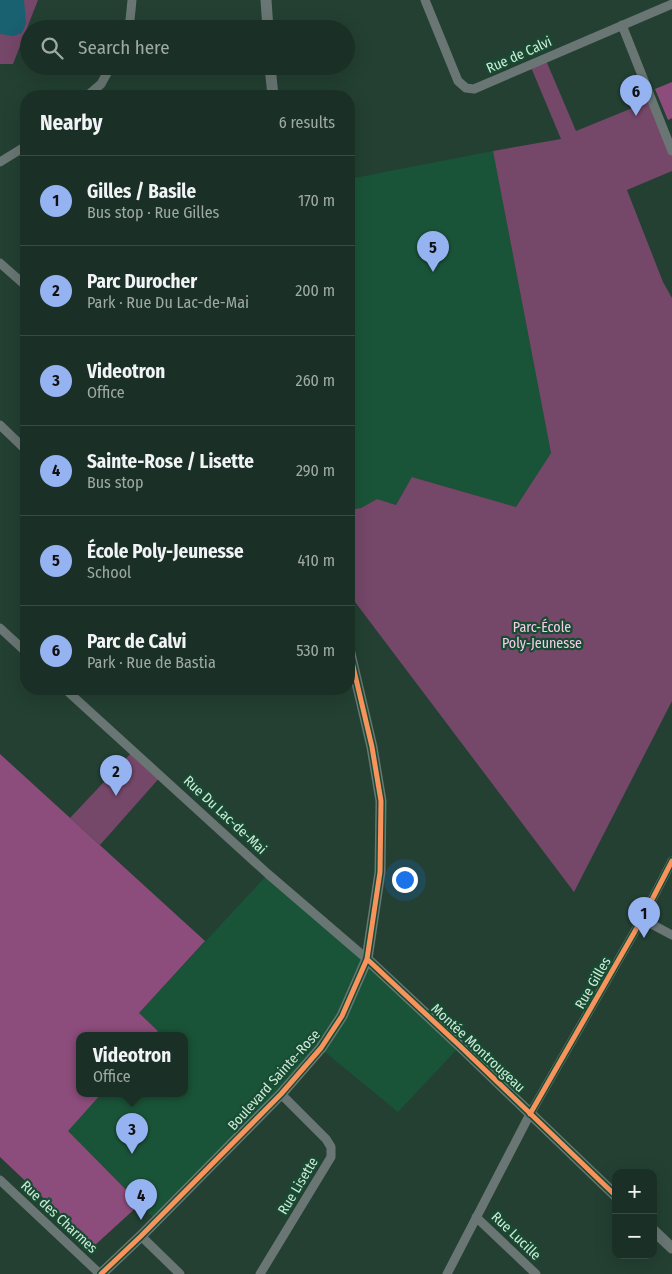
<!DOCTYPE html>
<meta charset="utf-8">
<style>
:root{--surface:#1a3026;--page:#273c32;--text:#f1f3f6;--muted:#9fa9a7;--line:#384b43;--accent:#95b2f1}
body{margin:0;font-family:"Fira Sans Condensed",sans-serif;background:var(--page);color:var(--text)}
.controls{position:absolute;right:15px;bottom:15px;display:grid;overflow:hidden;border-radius:10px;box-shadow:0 5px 20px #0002}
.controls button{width:45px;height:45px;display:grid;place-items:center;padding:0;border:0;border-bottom:1px solid var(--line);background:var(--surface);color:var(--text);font:25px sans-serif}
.you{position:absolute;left:404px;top:879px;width:18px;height:18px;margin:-12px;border:4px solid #fff;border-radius:50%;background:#1a73e8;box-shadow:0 0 0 8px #1a73e833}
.badge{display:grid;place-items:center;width:32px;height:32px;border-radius:50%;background:var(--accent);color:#111;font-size:16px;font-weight:700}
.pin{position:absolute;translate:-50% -41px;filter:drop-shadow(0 1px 2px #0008)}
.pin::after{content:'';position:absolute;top:26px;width:18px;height:15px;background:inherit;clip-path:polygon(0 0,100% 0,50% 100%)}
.popup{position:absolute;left:76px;top:1032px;width:112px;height:65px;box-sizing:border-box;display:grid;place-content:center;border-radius:10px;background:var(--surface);filter:drop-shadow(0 1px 4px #0005);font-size:16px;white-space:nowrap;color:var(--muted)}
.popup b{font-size:19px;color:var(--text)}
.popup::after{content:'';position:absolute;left:50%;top:100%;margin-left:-10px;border:10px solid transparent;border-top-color:var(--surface)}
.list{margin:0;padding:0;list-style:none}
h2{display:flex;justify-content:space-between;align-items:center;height:65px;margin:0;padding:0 20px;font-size:21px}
h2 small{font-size:16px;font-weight:400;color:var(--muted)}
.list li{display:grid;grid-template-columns:32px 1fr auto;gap:15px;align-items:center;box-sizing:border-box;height:90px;padding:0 20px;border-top:1px solid var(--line)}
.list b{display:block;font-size:19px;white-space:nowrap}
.list p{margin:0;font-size:16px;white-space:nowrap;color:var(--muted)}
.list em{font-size:16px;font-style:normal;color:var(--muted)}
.icon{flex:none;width:28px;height:28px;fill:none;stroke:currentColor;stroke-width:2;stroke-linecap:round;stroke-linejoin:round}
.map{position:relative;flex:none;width:672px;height:1274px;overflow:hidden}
.search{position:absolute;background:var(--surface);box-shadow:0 5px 20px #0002;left:20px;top:20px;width:335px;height:55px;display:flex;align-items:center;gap:12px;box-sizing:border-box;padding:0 18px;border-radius:28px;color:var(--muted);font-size:19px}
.panel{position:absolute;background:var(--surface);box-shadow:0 5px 20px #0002;left:20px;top:90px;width:335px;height:605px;border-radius:20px}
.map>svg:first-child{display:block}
.built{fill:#1a5438}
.green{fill:#754769}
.forest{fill:#8d4d7c}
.water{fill:#196070}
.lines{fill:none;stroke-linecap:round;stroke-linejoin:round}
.minor{stroke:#697674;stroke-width:9}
.tertiary{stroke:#697674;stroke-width:11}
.cycleway-casing{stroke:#174c32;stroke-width:8}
.cycleway{stroke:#f8935d;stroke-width:5}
.labels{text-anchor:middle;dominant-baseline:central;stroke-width:4.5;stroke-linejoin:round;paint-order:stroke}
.street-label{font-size:14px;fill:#d0eada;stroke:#174c32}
.park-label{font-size:14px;fill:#f8ccea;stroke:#174c32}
</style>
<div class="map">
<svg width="672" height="1274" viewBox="0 0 672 1274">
<rect width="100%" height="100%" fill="#234032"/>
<path class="built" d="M493,151L551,453L516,507L413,477L396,505L377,499L361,508L349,510V179Z
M268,874L460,1046L398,1112L320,1048L156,1220L67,1131L102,1093H184V1035H154L158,1031L139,1013Z"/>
<path class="green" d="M0,0H38L13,64H0Z
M545,58L576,131L652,100L672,151V171L627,190L663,282L672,298V701L574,892L349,594V510L361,508L377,499L396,505L412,477L516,507L551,453L493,151L561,139L530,65Z
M134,750L162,775L100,845L70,818Z"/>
<path class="forest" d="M672,82V118L668,120L655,89Z
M0,754L205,941L139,1013L158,1031L154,1035H80V1093H102L68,1131L140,1204L94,1246L0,1157Z"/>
<path class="water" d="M0,0H24L26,23L22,33L13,36L0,34Z"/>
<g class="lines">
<path class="minor" d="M425,0L458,81L466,88L474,89L672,4
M622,25L672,151
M127,29L130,20L132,0
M87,96L101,84L111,66
M0,162L26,146
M0,263L26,286
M0,425L26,450
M0,628L26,652
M65,689L268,874L367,959
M642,919L672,935
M0,1180L100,1274
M476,1217L536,1274
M141,1236L180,1274
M260,1274L331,1157V1147L326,1139L281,1094
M447,1274L530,1114L642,919L672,861"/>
<path class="tertiary" d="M266,0L268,29
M270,66L273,96
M367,959L460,1046L616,1196
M653,1230L672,1248
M101,1274L141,1236L281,1094L321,1048L342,1016L367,959L380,872L381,801L372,747L349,649"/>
<defs>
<path id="cycleway" d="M367,959L460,1046L616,1196
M530,1114L642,919L672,861
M101,1274L141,1236L281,1094L321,1048L342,1016L367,959L380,872L381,801L372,747L349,649"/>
</defs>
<use href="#cycleway" class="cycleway-casing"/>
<use href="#cycleway" class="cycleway"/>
</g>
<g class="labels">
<g class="street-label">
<text transform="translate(519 55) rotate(-24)">Rue de Calvi</text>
<text transform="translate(225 815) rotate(43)">Rue Du Lac-de-Mai</text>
<text transform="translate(593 983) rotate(-60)">Rue Gilles</text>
<text transform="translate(478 1048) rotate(43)">Montée Montrougeau</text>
<text transform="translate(274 1080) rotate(-48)">Boulevard Sainte-Rose</text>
<text transform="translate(298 1186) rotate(-59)">Rue Lisette</text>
<text transform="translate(59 1217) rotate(43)">Rue des Charmes</text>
<text transform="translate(516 1236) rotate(44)">Rue Lucille</text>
</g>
<g class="park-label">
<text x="542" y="627">Parc-École<tspan x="542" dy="16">Poly-Jeunesse</tspan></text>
</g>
</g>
</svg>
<div class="controls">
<button>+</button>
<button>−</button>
</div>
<div class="you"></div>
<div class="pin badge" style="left:644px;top:938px">1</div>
<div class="pin badge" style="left:116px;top:796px">2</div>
<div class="pin badge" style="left:132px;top:1154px">3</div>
<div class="popup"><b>Videotron</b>Office</div>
<div class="pin badge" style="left:141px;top:1220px">4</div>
<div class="pin badge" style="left:433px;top:272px">5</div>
<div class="pin badge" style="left:636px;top:116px">6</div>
<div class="search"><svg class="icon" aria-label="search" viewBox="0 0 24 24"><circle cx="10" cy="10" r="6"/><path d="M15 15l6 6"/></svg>Search here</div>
<section class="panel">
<h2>Nearby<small>6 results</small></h2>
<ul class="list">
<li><span class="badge">1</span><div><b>Gilles / Basile</b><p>Bus stop · Rue Gilles</p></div><em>170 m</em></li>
<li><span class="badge">2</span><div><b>Parc Durocher</b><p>Park · Rue Du Lac-de-Mai</p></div><em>200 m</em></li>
<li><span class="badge">3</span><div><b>Videotron</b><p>Office</p></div><em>260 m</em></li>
<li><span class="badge">4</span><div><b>Sainte-Rose / Lisette</b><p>Bus stop</p></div><em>290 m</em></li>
<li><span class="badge">5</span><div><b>École Poly-Jeunesse</b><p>School</p></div><em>410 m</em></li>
<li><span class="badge">6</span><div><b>Parc de Calvi</b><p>Park · Rue de Bastia</p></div><em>530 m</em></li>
</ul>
</section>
</div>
